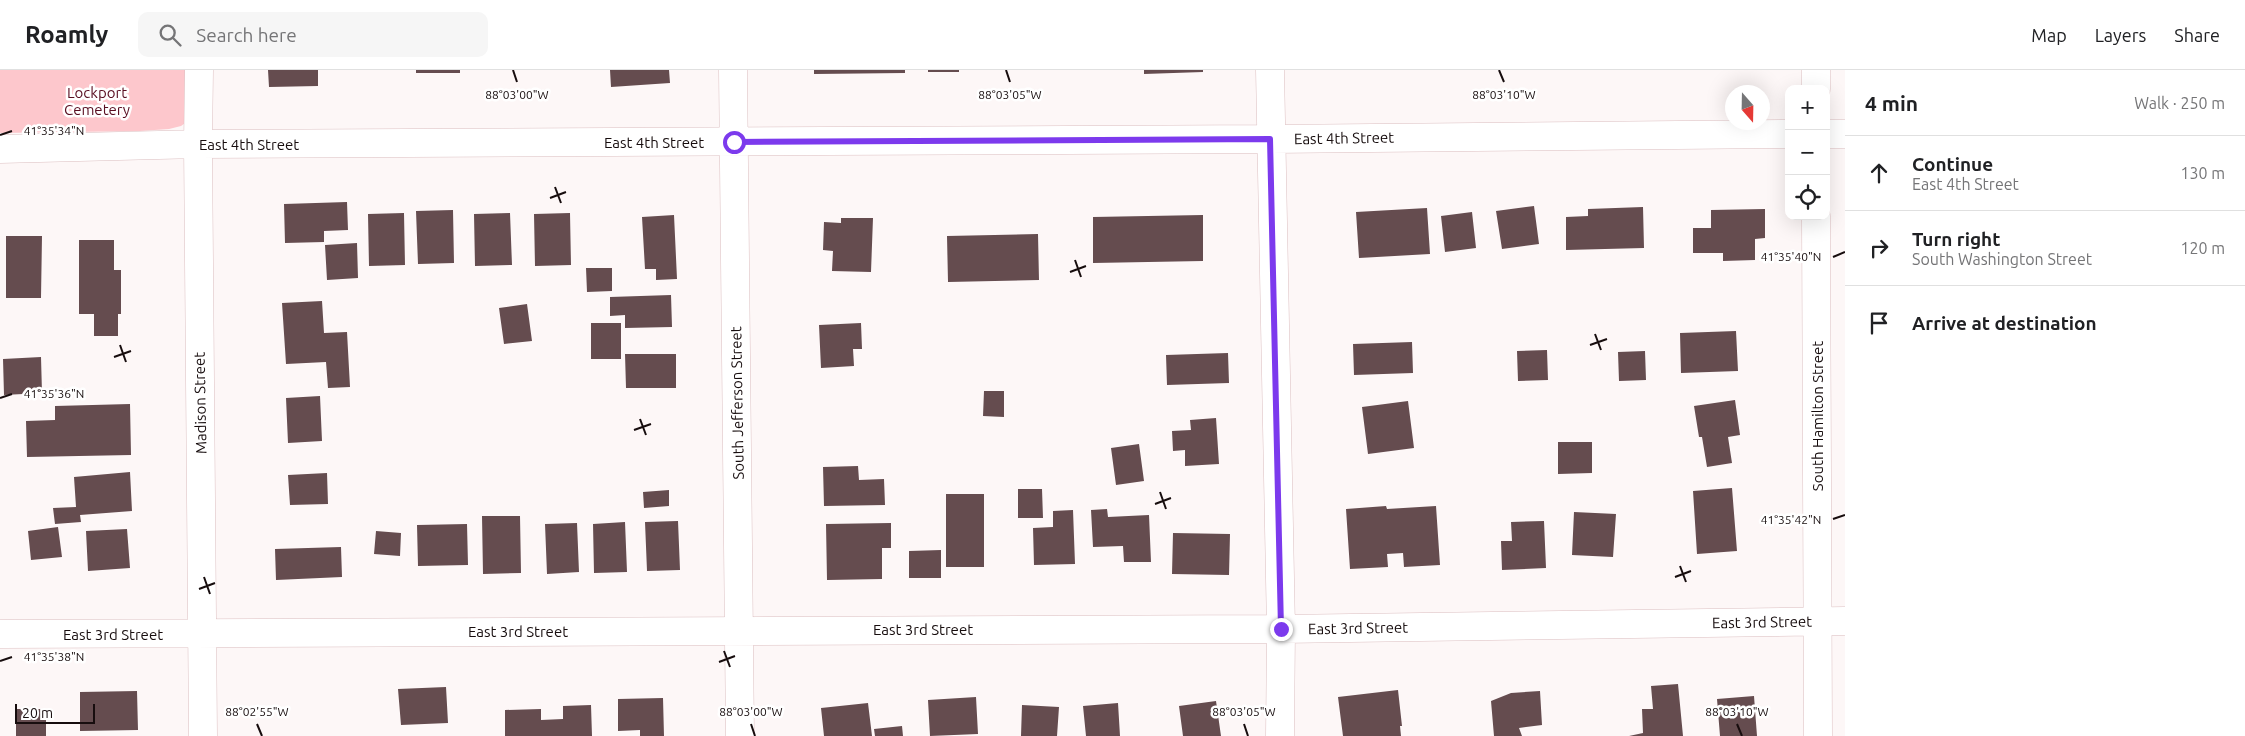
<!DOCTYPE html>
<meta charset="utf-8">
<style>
:root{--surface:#fff;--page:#f6f6f6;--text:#202124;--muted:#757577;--line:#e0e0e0}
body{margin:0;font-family:Ubuntu,sans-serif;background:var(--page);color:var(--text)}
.controls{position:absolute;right:15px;top:15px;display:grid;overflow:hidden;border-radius:10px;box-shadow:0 5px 20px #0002}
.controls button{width:45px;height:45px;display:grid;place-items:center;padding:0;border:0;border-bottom:1px solid var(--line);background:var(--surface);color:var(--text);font:25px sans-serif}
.compass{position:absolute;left:1725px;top:15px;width:45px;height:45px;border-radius:50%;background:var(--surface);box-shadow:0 5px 20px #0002;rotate:160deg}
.scale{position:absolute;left:15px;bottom:12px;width:80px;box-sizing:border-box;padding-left:5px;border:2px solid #170d0e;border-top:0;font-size:14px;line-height:18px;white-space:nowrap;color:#170d0e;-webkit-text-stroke:4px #fff;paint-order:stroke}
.stop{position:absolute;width:15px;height:15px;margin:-11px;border:4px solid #7c3aed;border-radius:50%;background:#fff}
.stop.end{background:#7c3aed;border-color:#fff;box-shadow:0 1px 5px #0008}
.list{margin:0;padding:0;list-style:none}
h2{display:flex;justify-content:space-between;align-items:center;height:65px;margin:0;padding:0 20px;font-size:21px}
h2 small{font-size:16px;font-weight:400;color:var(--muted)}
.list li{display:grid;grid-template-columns:32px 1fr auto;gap:15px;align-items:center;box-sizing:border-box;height:75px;padding:0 20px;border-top:1px solid var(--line)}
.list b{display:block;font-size:19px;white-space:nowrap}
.list p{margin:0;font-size:16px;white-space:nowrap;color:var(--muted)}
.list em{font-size:16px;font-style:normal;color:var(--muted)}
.icon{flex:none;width:28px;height:28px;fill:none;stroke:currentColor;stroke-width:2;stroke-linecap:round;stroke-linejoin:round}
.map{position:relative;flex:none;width:1845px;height:666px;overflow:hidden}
header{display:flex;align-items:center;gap:30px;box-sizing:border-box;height:70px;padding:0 25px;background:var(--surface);border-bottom:1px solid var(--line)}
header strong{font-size:24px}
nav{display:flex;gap:28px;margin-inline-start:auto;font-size:18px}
.search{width:350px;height:45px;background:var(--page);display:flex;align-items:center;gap:12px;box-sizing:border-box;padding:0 18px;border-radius:10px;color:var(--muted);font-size:19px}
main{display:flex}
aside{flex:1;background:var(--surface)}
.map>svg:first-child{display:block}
.green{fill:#fdc7cc}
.building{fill:#654c4f}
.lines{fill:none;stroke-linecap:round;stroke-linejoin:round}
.minor-casing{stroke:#dcbfc1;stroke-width:29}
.minor{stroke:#fff;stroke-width:28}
.route{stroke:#7c3aed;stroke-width:6}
.ticks{fill:none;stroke:#170d0e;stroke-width:2}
.labels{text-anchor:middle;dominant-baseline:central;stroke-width:5;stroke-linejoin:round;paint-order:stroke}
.park-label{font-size:15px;fill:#590e21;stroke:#fff}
.street-label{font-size:15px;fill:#170d0e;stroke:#fff}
.ticks-label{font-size:12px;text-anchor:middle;fill:#170d0e;stroke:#fff;stroke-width:5;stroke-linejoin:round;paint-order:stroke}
</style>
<header>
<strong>Roamly</strong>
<div class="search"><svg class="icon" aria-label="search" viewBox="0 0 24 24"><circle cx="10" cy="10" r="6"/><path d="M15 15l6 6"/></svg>Search here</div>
<nav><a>Map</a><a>Layers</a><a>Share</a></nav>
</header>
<main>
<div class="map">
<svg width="1845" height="666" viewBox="0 0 1845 666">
<rect width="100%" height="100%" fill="#fdf7f7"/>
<path class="green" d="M0,0H191L188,51L181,56L169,59L140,61L0,63Z"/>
<path class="building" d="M268,0H318V16L269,17Z
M416,0H460V3H416Z
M610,0H669L670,13L611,17Z
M814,0H905V3L814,4Z
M928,0H959V2H928Z
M1144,0H1203V2L1144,4Z
M347,132L348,160L324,161V172L285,173L284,134Z
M1534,136L1539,174L1502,179L1496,141Z
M1643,137L1644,178L1566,180V147L1588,146V139Z
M1427,138L1430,184L1359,188L1356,142Z
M1765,139V168L1755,169V190L1723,191V183H1693V158H1711V140Z
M453,140L454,193L418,194L416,141Z
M1472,142L1476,178L1445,182L1441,146Z
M404,143L405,195L369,196L368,144Z
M510,143L512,195L475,196L474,144Z
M570,143L571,195L535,196L534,144Z
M674,145L677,209L656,210V199H645L642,147Z
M1203,145V191L1093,193V147Z
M841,148H873L871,202L832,201L833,181L823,180L824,152L841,153Z
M1038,164L1039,210L948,212L947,166Z
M6,166H42L41,228H6Z
M79,170H114V200H121V244H118V266H94V244H79Z
M357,173L358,208L327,210L325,175Z
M586,198H612V221L587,222Z
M671,225L672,257L625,258V245L610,246V227Z
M322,231L324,263L347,262L350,317L328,318L326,292L286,294L282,233Z
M527,234L532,271L504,274L499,238Z
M591,253H621V289H591Z
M861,253L862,279H853L854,296L821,298L819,255Z
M1736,261L1738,301L1681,303L1680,263Z
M1412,272L1413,303L1354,305L1353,274Z
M1547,280L1548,310L1518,311L1517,281Z
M1645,281L1646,310L1619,311L1618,282Z
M1228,283L1229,313L1167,315L1166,285Z
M625,284H676V318H626Z
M41,287L42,323L4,325L3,289Z
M984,321H1004V347L983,346Z
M320,326L322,371L288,373L286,328Z
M1735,330L1740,365L1728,367L1732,393L1707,397L1702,367H1699L1694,336Z
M1408,331L1414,378L1368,384L1362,337Z
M130,334L131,385L27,387L26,351L55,350V336Z
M1216,348L1219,394L1185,396V380L1173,381L1172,361L1191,360L1190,350Z
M1558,372H1592V403L1558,404Z
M1139,374L1144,411L1116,415L1111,378Z
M858,396L859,410L884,409L885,435L824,436L823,397Z
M130,402L132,441L80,445L81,452L55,454L53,438L76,437L74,407Z
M327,403L328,434L290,435L288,405Z
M1732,418L1737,481L1697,484L1693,421Z
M1018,419H1042L1043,448H1018Z
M669,420V436L644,438L643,422Z
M946,424H984V497H946Z
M1386,436L1387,439L1436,436L1440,495L1404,497L1403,483L1387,484L1388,497L1350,499L1346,439Z
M1107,439L1108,447L1149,445L1151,492H1124L1123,476L1093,477L1091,440Z
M1073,440L1075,494L1034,495L1033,458L1053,457V441Z
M1574,442L1616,444L1613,487L1572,485Z
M482,446H520L521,503L483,504Z
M678,451L680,500L647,501L645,452Z
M1544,451L1546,498L1502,500L1501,471H1512L1511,452Z
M625,452L627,502L594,503L593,454Z
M577,453L579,502L547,504L545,454Z
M891,453V478H882V509L827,510L826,454Z
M467,454L468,495L418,496L417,455Z
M58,457L62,487L31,490L28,461Z
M127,459L130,498L88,501L86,461Z
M376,461L401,463L400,486L374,484Z
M1173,463L1230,464L1229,505L1172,504Z
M341,477L342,507L276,510L275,479Z
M941,480V508H909V481Z
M1678,614L1683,666H1629L1643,663L1642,639H1653L1651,616Z
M446,617L448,653L401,655L398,619Z
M1398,620L1402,656H1400L1401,666H1343L1338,627Z
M137,621L138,660L80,661V622Z
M1540,621L1542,655L1519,658L1522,666H1494L1491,631L1511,623Z
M1754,626L1757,666H1720L1717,629Z
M976,627L978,664L930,666L928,630Z
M663,628L664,666H640V660L618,661V629Z
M1216,631L1221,666H1183L1179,636Z
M868,633L872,666H824L821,638Z
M1118,633L1120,666H1086L1083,636Z
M591,635L592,666H505V640L541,639V650L563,649V636Z
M1022,635L1059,637L1057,666H1021Z
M16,639H46V666H16Z
M902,656L903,666H875L874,659Z"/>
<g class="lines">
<defs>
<path id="minor" d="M199,0L198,74L203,666
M733,0L740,666
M1270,0L1281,559L1280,666
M1816,0V19
M1826,64H1845
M0,79L198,74L1271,69L1789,64
M1816,146L1818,666
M0,564L1281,559L1845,551"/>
</defs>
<use href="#minor" class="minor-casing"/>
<use href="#minor" class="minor"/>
</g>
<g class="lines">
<path class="route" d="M734,72L1270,69L1281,559"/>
</g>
<path class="ticks" d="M513,0L517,12M1006,0L1010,12M1499,0L1504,12M0,65L12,61M555,117L561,133M550,128L566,122M1833,187L1845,182M1075,190L1081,207M1070,202L1086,196M1595,264L1601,280M120,275L126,292M1590,275L1607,269M114,287L131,281M0,328L12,324M640,349L646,365M634,360L651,354M1160,422L1166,439M1155,434L1171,428M1833,449L1845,445M1680,496L1686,512M204,507L210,524M1675,507L1691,501M199,519L215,513M724,581L730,597M0,591L12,587M719,592L735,586M257,654L262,666M751,654L755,666M1244,654L1248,666M1737,654L1742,666"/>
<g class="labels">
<g class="park-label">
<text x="97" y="22">Lockport<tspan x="97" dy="17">Cemetery</tspan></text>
</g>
<g class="street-label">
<text transform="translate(1344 68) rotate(-1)">East 4th Street</text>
<text x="654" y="72">East 4th Street</text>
<text x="249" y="74">East 4th Street</text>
<text transform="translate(200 333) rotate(-91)">Madison Street</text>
<text transform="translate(737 333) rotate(-91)">South Jefferson Street</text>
<text transform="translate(1817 346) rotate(-90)">South Hamilton Street</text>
<text transform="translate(1762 552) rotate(-1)">East 3rd Street</text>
<text transform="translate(1358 558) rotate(-1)">East 3rd Street</text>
<text x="923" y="559">East 3rd Street</text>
<text x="518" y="561">East 3rd Street</text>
<text x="113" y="564">East 3rd Street</text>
</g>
</g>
<g class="ticks-label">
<text x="517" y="29">88°03'00"W</text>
<text x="1010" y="29">88°03'05"W</text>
<text x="1504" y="29">88°03'10"W</text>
<text x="54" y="65">41°35'34"N</text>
<text x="1791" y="191">41°35'40"N</text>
<text x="54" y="328">41°35'36"N</text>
<text x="1791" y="454">41°35'42"N</text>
<text x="54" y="591">41°35'38"N</text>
<text x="257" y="646">88°02'55"W</text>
<text x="751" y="646">88°03'00"W</text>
<text x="1244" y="646">88°03'05"W</text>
<text x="1737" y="646">88°03'10"W</text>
</g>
</svg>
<div class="controls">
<button>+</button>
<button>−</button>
<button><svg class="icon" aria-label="locate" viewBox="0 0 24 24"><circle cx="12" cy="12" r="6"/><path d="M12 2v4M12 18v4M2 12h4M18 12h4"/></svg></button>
</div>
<svg class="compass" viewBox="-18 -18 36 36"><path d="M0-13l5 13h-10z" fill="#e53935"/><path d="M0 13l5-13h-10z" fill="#757577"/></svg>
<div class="scale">20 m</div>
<div class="stop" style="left:734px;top:72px"></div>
<div class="stop end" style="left:1281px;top:559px"></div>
</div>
<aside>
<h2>4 min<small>Walk · 250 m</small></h2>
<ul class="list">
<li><svg class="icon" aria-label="ahead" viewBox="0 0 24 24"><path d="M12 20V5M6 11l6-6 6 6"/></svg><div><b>Continue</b><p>East 4th Street</p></div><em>130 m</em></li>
<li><svg class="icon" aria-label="right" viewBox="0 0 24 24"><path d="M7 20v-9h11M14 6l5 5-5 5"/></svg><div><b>Turn right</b><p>South Washington Street</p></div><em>120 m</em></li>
<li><svg class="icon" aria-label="arrive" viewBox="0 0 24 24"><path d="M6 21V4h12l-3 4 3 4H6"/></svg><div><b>Arrive at destination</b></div></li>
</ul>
</aside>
</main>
